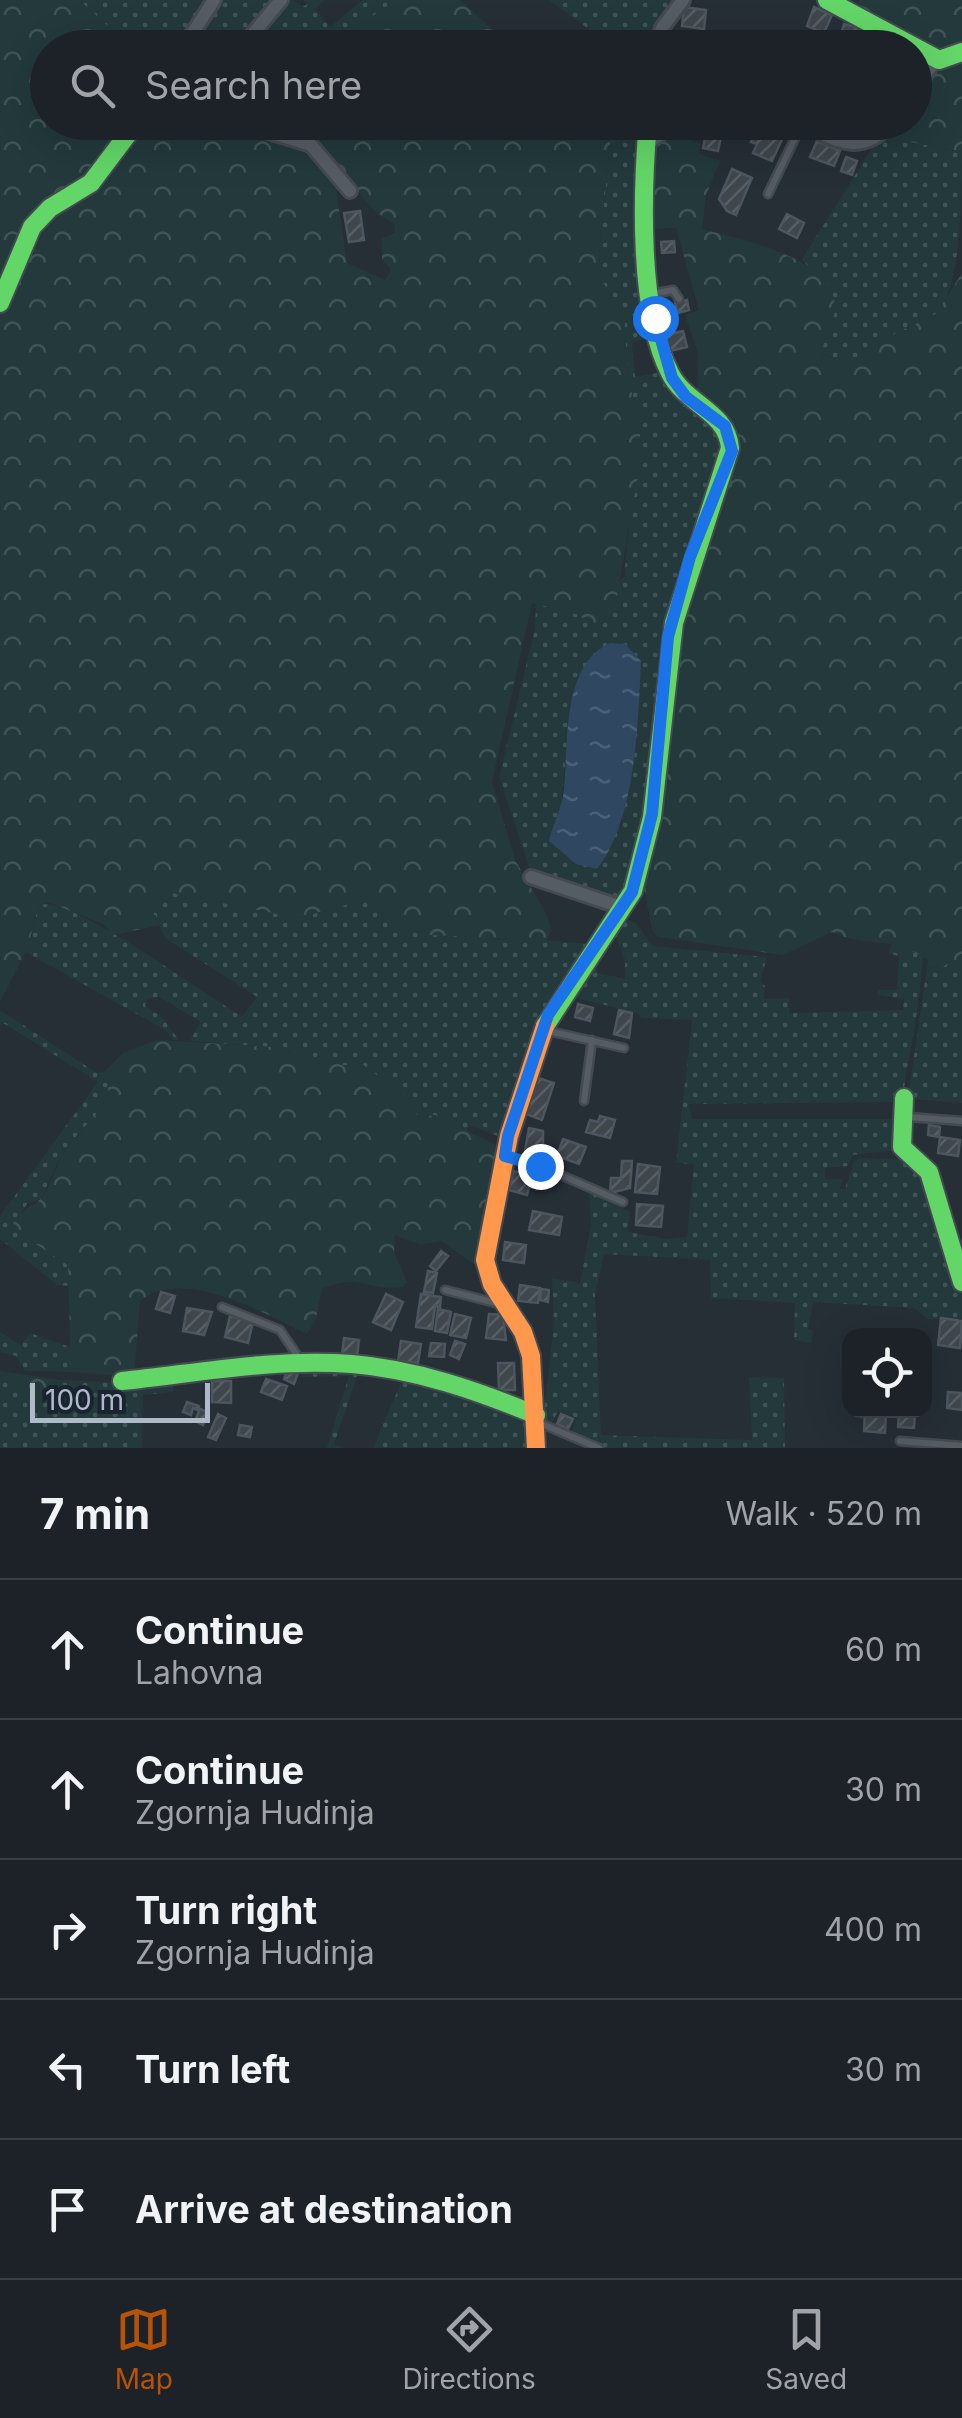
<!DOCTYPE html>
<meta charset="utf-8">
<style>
:root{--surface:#1c2228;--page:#292f34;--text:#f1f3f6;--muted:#a0a4a8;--line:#3a3f45;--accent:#b45309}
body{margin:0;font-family:Inter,sans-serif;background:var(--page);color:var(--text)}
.controls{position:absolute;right:30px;bottom:30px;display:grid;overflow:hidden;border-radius:20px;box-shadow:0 10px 40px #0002}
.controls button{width:90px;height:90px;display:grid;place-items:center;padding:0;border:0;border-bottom:2px solid var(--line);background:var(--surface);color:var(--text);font:50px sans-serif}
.scale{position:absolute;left:30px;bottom:25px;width:180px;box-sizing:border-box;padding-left:10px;border:5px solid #aebac8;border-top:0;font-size:28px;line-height:35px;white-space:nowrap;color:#aebac8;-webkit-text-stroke:8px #192430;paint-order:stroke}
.stop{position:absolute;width:30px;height:30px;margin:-22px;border:8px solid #1a73e8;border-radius:50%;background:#fff}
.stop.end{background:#1a73e8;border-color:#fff;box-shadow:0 2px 10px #0008}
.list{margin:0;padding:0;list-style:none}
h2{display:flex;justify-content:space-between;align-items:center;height:130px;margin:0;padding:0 40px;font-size:42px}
h2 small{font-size:32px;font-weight:400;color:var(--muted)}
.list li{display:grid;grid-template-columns:65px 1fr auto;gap:30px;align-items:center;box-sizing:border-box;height:140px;padding:0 40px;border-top:2px solid var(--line)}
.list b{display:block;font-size:38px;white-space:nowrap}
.list p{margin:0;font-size:32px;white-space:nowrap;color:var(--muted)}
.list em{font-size:32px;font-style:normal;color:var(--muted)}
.icon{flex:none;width:55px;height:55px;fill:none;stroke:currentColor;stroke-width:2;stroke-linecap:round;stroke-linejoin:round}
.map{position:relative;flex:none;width:962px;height:1448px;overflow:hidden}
.search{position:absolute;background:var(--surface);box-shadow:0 10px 40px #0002;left:30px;right:30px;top:30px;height:110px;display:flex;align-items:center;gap:25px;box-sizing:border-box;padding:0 35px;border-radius:55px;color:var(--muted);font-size:38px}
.sheet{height:830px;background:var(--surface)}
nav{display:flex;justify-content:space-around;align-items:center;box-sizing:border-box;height:140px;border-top:2px solid var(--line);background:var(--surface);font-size:28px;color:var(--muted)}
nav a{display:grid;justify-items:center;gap:5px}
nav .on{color:var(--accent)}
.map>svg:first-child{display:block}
.grass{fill:url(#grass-dots);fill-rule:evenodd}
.forest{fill:url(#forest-crowns)}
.water{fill:url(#water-ripples)}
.building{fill:url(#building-hatch);stroke:#4d555e;stroke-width:2.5}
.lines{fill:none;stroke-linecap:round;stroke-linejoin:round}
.lane-casing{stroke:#444a50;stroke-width:11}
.street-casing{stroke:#444a50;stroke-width:18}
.fast-casing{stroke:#444a50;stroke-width:22}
.slow-casing{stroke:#444a50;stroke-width:22}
.lane{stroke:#565c64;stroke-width:6}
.street{stroke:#565c64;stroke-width:12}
.fast{stroke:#63d668;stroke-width:18}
.slow{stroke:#ff974d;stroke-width:18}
.route{stroke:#1a73e8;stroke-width:12}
</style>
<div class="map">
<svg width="962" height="1448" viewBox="0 0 962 1448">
<defs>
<pattern id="grass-dots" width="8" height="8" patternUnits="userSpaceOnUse" patternTransform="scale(2.5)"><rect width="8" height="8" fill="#23393c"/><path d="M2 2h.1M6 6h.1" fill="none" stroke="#405457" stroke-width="1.8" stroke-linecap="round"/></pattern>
<pattern id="forest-crowns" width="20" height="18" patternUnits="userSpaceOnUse" patternTransform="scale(2.5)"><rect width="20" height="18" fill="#23393c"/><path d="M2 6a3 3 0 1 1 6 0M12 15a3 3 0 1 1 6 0" fill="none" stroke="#405457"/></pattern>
<pattern id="water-ripples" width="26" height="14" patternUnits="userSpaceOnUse" patternTransform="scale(2.5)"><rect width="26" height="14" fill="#304761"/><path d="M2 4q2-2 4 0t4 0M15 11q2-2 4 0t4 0" fill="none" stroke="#4b5f76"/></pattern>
<pattern id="building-hatch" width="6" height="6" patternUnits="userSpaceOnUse" patternTransform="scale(2.5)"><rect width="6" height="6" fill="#3f464c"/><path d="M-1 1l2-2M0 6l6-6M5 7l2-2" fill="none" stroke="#585f64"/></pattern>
</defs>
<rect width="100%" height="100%" fill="#262e36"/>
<path class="grass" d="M79,0H210L178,48L131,47Z
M220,0H276L238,47L188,48Z
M292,0L303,6L308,4L303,0H325L315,9L330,27L363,0H396L328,47L245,48L284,1Z
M549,0H679L652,48L613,47Z
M605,123H642C636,200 634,260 652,336L632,343L635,377L662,372L726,441L645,837L637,867L619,900L531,872L499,777L535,629L536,603L580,615L624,577L640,422L628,380L624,316L597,273L611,134ZM625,644L641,661L621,826L551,833L561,808L571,706Z
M885,137L962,152C962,191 962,295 934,315C908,327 889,335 869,357L836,359L820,353C838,297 839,305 802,259L872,148Z
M173,893L298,918L363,900L375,906L382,916L499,940L522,938L587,944L548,1001L503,1138L470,1125L467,1131L435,1115L417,1117L363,1065H342L271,1047L190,1041L200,1022L160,997L147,999L145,1006L162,1017L179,1040H173L165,1030L26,952L39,905C71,894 204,995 242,1016L257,997L165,938L148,902Z
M627,920L636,923L653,946L767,957L760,982L765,986L764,999L789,998V1013L903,1010L904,999L878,995V990H897L899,956L889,954L892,941L923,956C919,1022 902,1085 895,1150L853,1155L848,1166L825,1168V1179H842L840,1189H845L854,1161L860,1158L904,1159L926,1175L962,1293V1319H927L914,1308L813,1302L808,1329L813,1331L811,1343L794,1340L795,1303L711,1298L710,1260L604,1254L595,1294L601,1435L752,1440L749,1377L784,1378L785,1448H604L571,1433L577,1418L558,1411L552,1423L543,1420L554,1325L552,1278L580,1283L591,1225L589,1191L630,1212L628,1232L667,1239L687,1237L694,1164L676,1163L692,1020L641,1018L638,1013L567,996L589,957L598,958L597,973L625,979V960L613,929ZM895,1102V1119H692L689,1104Z
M951,961H962V1103L912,1099L908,1097L927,967L941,968Z
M0,1010L97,1073L105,1071C119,1101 83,1126 67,1147C56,1163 49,1182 41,1199L27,1204L11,1228L68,1265L70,1286L57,1285L0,1239V1216L98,1082L3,1023L0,1025Z
M0,1332L21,1345L30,1333L73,1348L71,1372L25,1371L16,1356L0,1352Z
M305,1366L360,1368L334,1444L344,1448H327L349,1376L301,1377Z
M209,1377V1383L174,1385L173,1392L143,1395L142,1448H0V1378L8,1383L61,1385L60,1380L130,1383Z
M402,1380L453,1391L526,1419L528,1448H373Z"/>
<path class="forest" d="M0,0H79L131,47L48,48V122L225,123L307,146L336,189L347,263L385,280L391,270L382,259V238L395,233L394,223C360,208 348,166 316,145C298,134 270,129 249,123H605L611,134L597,273L624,316L628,380L640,422V464L614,613L591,627L580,615L532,603L492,782L515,860L548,917L551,930L547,941L431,935L399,928L363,900L298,918L173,893L148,902L161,925L113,935L103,924L48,902L39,905L26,952L0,1002Z
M396,0H460L512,47H328Z
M859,0H962V50L942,57L858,6Z
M962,56V152L885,137L898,123L914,122C915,88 931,68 962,56Z
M691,123L692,141L700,143L699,154L720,161L706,195L702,229C738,239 837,257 835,309C834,323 824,340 821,354L836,359L869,356L888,337L936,314L962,273V961H951L941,968L927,967L928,960C889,934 868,949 832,932L783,955L658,937L652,930L643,882L673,641L735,457L697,402L698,353L685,315L699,310L676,228L645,229C647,182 638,141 691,123Z
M157,1040L271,1047L342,1065H363L409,1098L418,1117L435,1115L500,1147L475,1265L441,1241L421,1245L395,1235L394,1253L407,1282L403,1287C366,1292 361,1272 322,1289L316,1319L307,1334C265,1314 183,1265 140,1301L134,1377L71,1372L68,1265L11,1228C19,1209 33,1209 43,1196C52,1183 56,1166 64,1152C79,1129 120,1102 105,1071L123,1053Z
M0,1371L60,1380L61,1385L37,1399L0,1378Z"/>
<path class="water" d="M610,643L625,644L641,661C638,724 636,819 597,869L576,864L549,841C552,826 560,812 563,796C570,749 559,666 610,643Z"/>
<path class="building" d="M684,7L706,10L704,29L682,26Z
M814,7L832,15L824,33L807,26Z
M844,24L873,32L869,47L840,38Z
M804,34L824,40L822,48L802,42Z
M696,39H708V48H696Z
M690,41L691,48H674V42Z
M696,122H720L718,132L705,129L703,135L693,133Z
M760,124L784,135L772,161L753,153L757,144L751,142Z
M706,134L721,137L718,151L703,148Z
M817,141L840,151L834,166L810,157Z
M846,157L857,161L852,175L841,171Z
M732,169L752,178L736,215L727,211L719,199Z
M360,211L364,240L349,242L344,213Z
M787,214L804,223L797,238L779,229Z
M674,241L675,252L662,253L661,242Z
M687,300L689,310L678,313L675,303Z
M683,331L687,347L670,351L666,335Z
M578,1004L593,1008L590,1021L575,1017Z
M619,1010L632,1013L629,1038L614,1034Z
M535,1077L554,1083L542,1120L523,1113Z
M600,1116L615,1120L610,1138L586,1132L590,1120L598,1122Z
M929,1125L940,1127L939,1137L928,1135Z
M529,1128L543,1131V1155L525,1151Z
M940,1137L960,1140L958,1156L938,1153Z
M563,1139L586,1147L579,1164L557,1156Z
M622,1161H632L630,1188L610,1193L611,1178H621Z
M638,1164L660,1167L657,1194L635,1192Z
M513,1171L532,1176L527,1195L509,1190Z
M637,1204L663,1206L661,1227L636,1225Z
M533,1211L562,1217L559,1235L529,1230Z
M505,1242L526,1245L524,1263L503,1260Z
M441,1251L448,1256L436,1271L430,1266Z
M428,1271L437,1273L433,1293L424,1292Z
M520,1285L540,1288L538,1303L518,1301Z
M541,1289L549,1290L548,1302L540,1300Z
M161,1292L175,1296L170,1313L156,1309Z
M386,1294L403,1302L391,1330L373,1322Z
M421,1294L441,1297L440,1307L435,1306L432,1329L416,1327Z
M187,1308L212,1312L204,1335L183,1331Z
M438,1309L451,1312L447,1333L435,1331Z
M455,1314L471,1318L466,1338L450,1335Z
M489,1314L503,1315L506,1340L486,1338Z
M230,1316L253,1322L248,1343L225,1337Z
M941,1318L962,1321L960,1348L938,1345Z
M344,1338L359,1340L357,1356L342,1354Z
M401,1341L421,1344L418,1363L398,1361Z
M455,1341L465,1344L459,1359L450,1355Z
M431,1343L445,1344L444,1357L429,1356Z
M498,1363H514L515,1390H499Z
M288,1369L298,1373L294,1384L284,1379Z
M266,1379L287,1386L282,1400L261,1392Z
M212,1381H231V1403L212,1402Z
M948,1392L962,1393V1410L947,1408Z
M187,1402L199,1406L198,1410L193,1408L191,1415L183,1412Z
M200,1409L208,1412L203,1425L195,1421Z
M865,1411L886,1413L885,1433L864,1431Z
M899,1412L915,1413L914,1428L898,1427Z
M218,1414L226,1418L216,1440L208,1437Z
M561,1414L573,1419L568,1429L557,1424Z
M240,1425L252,1427L250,1437L238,1435Z"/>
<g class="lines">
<defs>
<path id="lane" d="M649,147L681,122
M768,194L801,126
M651,294L673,290L679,299
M544,1030L624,1048
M584,1101L592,1040
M908,1117L962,1121
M506,1157L540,1166L623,1202
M445,1290L500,1304
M222,1307L280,1330L299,1358
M537,1422L599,1448
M900,1441L962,1446"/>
<path id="street" d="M183,48L214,0
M241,48L281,0
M656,48L662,28L683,0
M914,93L936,58
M237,122L311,145L350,191
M796,122C836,139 859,159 893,122
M531,877L621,907"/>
<path id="fast" d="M827,0L939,60L962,52
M0,303L32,227L50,208L91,183L137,122
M545,1026L633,891L652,817L674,623L730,448C727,411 685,404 670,373C638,312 642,190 648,122
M904,1098L902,1147L929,1172L962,1282
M122,1381C198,1373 275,1358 352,1364C415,1369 478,1391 536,1415"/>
<path id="slow" d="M536,1448L531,1356L523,1332L492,1284L485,1260L509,1136L545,1026"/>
</defs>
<use href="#lane" class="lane-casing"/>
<use href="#street" class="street-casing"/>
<use href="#fast" class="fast-casing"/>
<use href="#slow" class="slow-casing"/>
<use href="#lane" class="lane"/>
<use href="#street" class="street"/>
<use href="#fast" class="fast"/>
<use href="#slow" class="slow"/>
</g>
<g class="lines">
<path class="route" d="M540,1166L505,1156L508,1136L548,1015L632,892L652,814L668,637L690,557L732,451L725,426L686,397L672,378L655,318"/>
</g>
</svg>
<div class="controls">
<button><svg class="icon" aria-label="locate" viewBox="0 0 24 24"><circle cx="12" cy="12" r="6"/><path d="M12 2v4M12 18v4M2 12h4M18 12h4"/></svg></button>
</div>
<div class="scale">100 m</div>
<div class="stop" style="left:655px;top:318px"></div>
<div class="stop end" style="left:540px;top:1166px"></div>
<div class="search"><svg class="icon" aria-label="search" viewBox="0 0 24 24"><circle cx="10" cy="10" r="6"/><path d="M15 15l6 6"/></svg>Search here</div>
</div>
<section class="sheet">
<h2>7 min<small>Walk · 520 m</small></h2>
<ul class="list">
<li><svg class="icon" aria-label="ahead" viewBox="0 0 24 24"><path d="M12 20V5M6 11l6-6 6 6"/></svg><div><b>Continue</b><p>Lahovna</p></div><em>60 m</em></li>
<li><svg class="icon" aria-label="ahead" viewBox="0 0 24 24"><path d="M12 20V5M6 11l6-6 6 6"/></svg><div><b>Continue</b><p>Zgornja Hudinja</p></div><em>30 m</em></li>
<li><svg class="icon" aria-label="right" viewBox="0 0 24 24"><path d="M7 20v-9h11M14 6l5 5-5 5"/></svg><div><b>Turn right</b><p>Zgornja Hudinja</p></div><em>400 m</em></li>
<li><svg class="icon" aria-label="left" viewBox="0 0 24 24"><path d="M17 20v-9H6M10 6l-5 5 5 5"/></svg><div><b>Turn left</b></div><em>30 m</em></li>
<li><svg class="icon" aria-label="arrive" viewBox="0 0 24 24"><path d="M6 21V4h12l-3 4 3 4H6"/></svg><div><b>Arrive at destination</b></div></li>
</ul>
</section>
<nav>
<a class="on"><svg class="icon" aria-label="map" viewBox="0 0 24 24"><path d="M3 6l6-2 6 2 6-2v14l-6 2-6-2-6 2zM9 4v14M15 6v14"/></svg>Map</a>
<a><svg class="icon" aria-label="directions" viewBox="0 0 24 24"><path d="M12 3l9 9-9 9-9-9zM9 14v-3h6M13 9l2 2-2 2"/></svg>Directions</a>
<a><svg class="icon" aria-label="saved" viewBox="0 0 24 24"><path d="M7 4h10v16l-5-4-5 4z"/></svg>Saved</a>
</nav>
